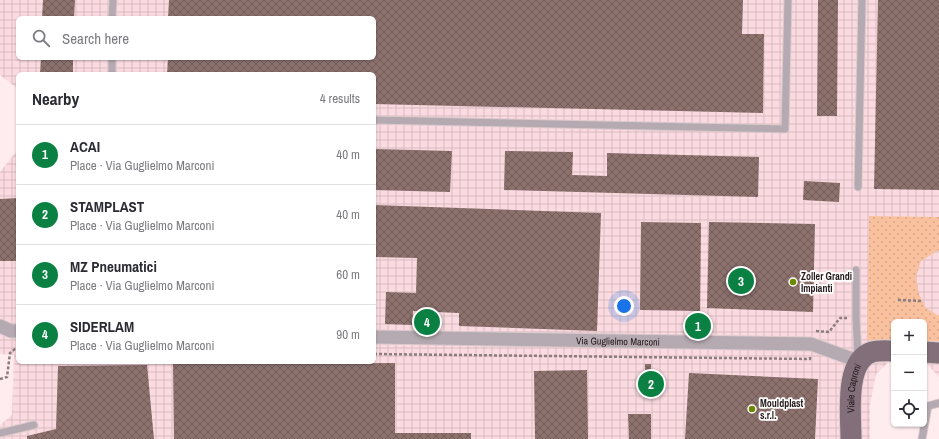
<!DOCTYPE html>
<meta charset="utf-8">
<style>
:root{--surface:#fff;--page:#f7f7f7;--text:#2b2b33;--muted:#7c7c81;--line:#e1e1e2;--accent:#0b8043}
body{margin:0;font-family:"Archivo Narrow",sans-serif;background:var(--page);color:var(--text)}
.controls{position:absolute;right:12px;bottom:12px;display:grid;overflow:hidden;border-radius:6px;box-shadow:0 1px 3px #0004}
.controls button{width:36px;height:36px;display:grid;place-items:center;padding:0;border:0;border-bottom:1px solid var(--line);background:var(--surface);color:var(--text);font:20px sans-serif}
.you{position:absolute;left:624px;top:306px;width:14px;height:14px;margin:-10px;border:3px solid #fff;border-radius:50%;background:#1a73e8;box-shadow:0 0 0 6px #1a73e833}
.badge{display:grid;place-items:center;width:26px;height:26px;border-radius:50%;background:var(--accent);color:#fff;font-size:13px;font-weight:700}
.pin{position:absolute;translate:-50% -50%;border:2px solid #fff;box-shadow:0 1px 4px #0006}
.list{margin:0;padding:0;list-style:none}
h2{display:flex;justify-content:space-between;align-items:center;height:52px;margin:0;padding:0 16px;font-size:17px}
h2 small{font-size:13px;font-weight:400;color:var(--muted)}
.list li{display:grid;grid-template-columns:26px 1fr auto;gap:12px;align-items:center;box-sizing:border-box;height:60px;padding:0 16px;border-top:1px solid var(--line)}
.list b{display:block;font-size:15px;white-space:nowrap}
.list p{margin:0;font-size:13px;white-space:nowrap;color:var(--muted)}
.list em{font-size:13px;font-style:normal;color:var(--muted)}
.icon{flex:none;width:22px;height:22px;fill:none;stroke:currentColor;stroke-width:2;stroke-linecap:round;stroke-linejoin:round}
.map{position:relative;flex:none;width:939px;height:439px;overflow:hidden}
.search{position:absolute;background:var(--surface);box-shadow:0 1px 3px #0004;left:16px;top:16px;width:360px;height:44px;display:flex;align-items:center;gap:10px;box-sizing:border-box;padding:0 14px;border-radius:6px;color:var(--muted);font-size:15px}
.panel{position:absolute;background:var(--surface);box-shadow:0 1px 3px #0004;left:16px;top:72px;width:360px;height:292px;border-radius:6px}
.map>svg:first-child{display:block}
.industrial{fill:url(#industrial-grid);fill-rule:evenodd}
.green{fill:url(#green-dots)}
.building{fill:url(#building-cross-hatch)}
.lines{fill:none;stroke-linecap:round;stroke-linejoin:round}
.lane-casing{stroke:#dccacd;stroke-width:9}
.street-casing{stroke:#dccacd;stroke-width:15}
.primary-casing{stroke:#dccacd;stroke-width:23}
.path{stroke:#8b7d7f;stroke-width:2.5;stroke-dasharray:3 2;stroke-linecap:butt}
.lane{stroke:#b5aab1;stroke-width:7}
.street{stroke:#b5aab1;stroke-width:13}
.primary{stroke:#826f7a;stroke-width:21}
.poi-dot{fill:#6c8900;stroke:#fff;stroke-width:1.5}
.labels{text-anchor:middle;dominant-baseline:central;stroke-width:3.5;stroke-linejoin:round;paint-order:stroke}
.poi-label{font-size:10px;font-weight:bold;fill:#24191b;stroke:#fff;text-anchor:start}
.street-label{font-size:10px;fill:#24191b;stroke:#fff}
</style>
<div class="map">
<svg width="939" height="439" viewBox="0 0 939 439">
<defs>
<pattern id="industrial-grid" width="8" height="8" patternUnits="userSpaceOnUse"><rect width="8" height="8" fill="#fbdbe1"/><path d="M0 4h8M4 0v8" fill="none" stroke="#d7bbc0"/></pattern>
<pattern id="green-dots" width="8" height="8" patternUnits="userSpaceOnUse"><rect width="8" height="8" fill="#fac19f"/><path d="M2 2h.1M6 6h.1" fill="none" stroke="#d6a588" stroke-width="1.8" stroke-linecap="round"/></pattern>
<pattern id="building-cross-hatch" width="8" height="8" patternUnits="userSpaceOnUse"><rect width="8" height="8" fill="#8c716d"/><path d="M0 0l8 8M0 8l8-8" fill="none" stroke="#725c59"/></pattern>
</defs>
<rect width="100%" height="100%" fill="#ffecef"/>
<path class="industrial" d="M0,0H939V377L924,361V322H894L892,359L876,374L870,405V439H0V425L12,415L14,355L0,354V172L18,149V362H374V74H18V89L0,75ZM18,18H374V58H18Z"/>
<path class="green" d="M869,216L939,217V250L921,261L916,277L919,294L926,308L939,316V341H924V322H894V341L867,340Z"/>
<path class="building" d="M43,0H75L74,18H42Z
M169,0H743L742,34H764L763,113L374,104V74H167L168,58H374V18H168Z
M818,0H838L837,116H817Z
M878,0H939V190L874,189Z
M41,58H73V74H40Z
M374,149L452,151L450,192L374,190Z
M505,151L573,152L572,175L607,176V153L759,157L758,197L504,190Z
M804,181L840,183L839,202L803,200Z
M18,198V261H0V199Z
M374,205L601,213L597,331L459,326V313L413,311L412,325L385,324L386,292L416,293L417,258L374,257Z
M641,222L701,223L700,311L640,310Z
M709,222L815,224L813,312L707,308Z
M420,318L434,319L433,326H420Z
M692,323L705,324L704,329L692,328Z
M395,363V433H471V439H174L173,364Z
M645,364H651V372H645Z
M147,365L154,439H27V436L56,429L58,366Z
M587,370L588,439H535L534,371Z
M689,373L818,379L815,439H685Z
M646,374L656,375V393H646Z
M628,414H651V439H629Z"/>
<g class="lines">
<defs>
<path id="lane" d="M112,18L113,0
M112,74V58
M374,120L785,129L788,0
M858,187L862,0
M856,270V318L858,357
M0,433L34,425
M922,439L928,406L939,403"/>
<g id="street">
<path d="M0,326L11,331H18"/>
<path id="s1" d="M374,337L811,344L858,361"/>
</g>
<g id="primary">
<path d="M924,352L939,353"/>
<path id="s2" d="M851,439C851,415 844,361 872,352C879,350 887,351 894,351"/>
</g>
</defs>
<use href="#lane" class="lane-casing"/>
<use href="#street" class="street-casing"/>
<use href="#primary" class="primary-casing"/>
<path class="path" d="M898,300L923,301
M816,331L829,332L840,318H847
M374,354L810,359V357
M0,379L7,377L10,353L15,349H18"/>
<use href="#lane" class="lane"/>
<use href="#street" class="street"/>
<use href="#primary" class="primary"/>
</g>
<g class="poi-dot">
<circle cx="793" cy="282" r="4"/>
<circle cx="752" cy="409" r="4"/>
</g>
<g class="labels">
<g class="poi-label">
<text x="801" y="276">Zoller Grandi<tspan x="801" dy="12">Impianti</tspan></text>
<text x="760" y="403">Mouldplast<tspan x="760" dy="12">s.r.l.</tspan></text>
</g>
<g class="street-label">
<text stroke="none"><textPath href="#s1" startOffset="244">Via Guglielmo Marconi</textPath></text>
<text stroke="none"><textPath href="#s2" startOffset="51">Viale Caproni</textPath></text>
</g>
</g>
</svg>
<div class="controls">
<button>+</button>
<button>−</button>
<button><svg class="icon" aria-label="locate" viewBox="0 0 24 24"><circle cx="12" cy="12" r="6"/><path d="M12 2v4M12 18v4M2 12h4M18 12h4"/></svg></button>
</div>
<div class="you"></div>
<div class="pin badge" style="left:698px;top:326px">1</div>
<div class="pin badge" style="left:651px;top:384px">2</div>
<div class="pin badge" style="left:741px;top:281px">3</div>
<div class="pin badge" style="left:427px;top:322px">4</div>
<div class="search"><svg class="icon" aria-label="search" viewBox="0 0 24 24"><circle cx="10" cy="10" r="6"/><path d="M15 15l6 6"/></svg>Search here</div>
<section class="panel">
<h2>Nearby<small>4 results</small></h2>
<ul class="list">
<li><span class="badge">1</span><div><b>ACAI</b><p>Place · Via Guglielmo Marconi</p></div><em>40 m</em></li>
<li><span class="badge">2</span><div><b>STAMPLAST</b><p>Place · Via Guglielmo Marconi</p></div><em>40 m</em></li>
<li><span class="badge">3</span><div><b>MZ Pneumatici</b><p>Place · Via Guglielmo Marconi</p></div><em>60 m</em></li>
<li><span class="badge">4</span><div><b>SIDERLAM</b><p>Place · Via Guglielmo Marconi</p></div><em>90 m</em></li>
</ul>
</section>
</div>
